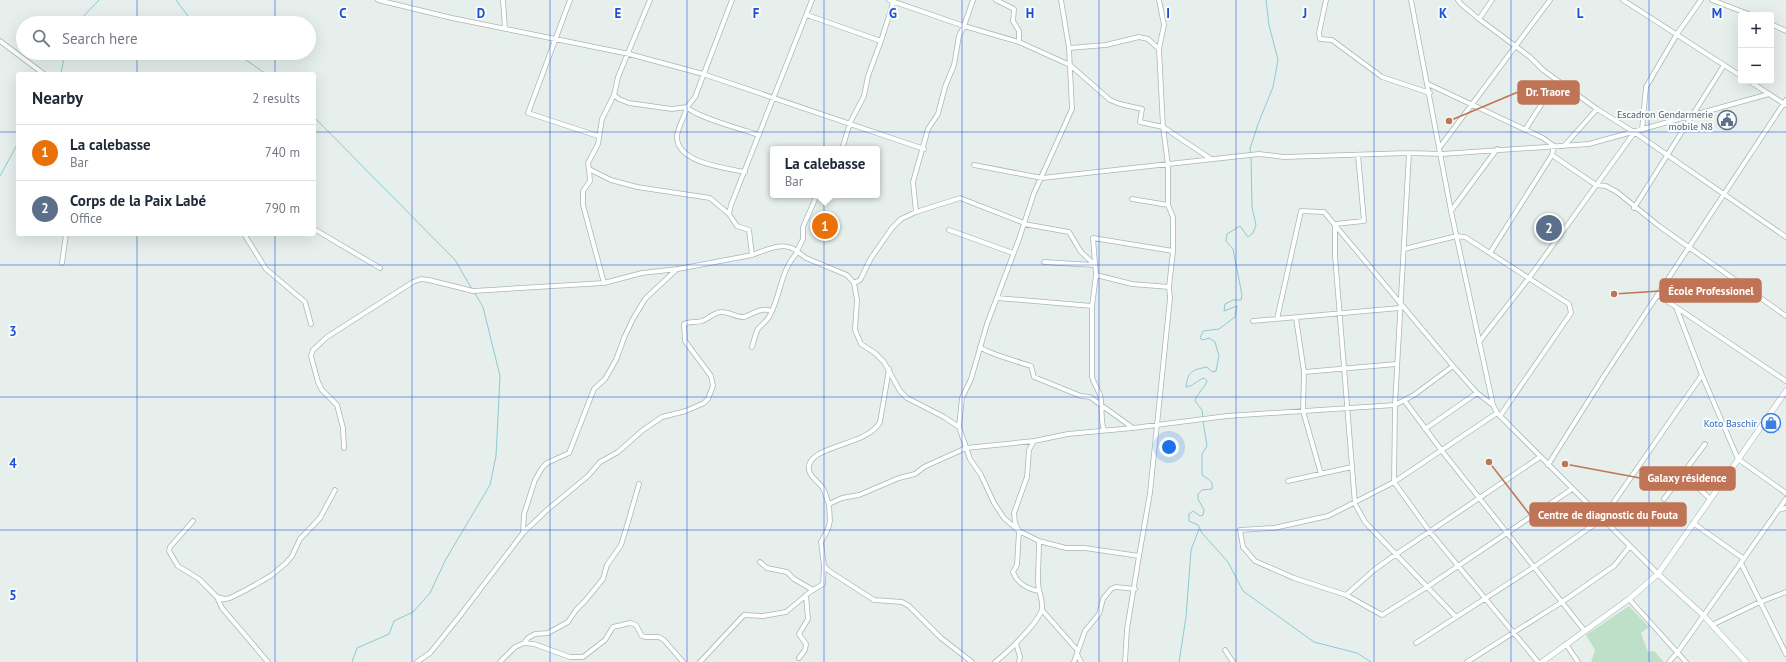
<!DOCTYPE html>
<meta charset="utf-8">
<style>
:root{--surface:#fff;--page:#f6f6f7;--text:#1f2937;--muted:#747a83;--line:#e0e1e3;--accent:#0b8043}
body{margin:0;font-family:"PT Sans",sans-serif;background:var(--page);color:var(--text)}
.controls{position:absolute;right:12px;top:12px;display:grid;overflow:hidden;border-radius:4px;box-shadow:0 4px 16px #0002}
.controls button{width:36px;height:36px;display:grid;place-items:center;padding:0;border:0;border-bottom:1px solid var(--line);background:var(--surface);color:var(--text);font:20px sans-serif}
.you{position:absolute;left:1169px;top:447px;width:14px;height:14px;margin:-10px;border:3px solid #fff;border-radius:50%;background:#1a73e8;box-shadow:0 0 0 6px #1a73e833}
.badge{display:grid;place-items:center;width:26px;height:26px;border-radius:50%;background:var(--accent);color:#fff;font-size:13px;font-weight:700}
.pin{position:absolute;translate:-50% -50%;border:2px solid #fff;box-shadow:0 1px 4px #0006}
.popup{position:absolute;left:770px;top:146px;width:110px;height:52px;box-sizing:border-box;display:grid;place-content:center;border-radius:4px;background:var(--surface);filter:drop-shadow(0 1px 3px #0005);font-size:13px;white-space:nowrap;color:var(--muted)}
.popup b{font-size:15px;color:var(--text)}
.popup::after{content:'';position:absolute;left:50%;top:100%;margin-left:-8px;border:8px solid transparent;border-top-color:var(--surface)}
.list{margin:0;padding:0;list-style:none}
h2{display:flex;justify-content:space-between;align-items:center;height:52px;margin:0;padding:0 16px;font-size:17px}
h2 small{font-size:13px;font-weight:400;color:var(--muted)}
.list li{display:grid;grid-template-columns:26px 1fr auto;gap:12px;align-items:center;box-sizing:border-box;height:56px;padding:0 16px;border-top:1px solid var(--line)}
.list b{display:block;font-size:15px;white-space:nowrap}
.list p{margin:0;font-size:13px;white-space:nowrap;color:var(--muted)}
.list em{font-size:13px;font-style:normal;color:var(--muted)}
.icon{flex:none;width:22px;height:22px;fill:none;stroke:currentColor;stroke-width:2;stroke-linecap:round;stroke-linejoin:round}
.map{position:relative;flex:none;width:1786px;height:662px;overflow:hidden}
.search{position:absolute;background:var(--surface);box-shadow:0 4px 16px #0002;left:16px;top:16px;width:300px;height:44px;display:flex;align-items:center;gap:10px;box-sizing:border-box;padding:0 14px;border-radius:22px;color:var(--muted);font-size:15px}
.panel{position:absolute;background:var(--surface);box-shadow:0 4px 16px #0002;left:16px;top:72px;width:300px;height:164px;border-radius:4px}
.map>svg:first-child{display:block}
.park{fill:#bfe0c8}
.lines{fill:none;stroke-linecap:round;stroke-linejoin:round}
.stream{stroke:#8ec9d4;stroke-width:1}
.minor-casing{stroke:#a8b8b2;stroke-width:5.5}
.tertiary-casing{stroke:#a8b8b2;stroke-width:6}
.minor{stroke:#fff;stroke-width:4}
.tertiary{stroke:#fff;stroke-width:5}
.grid{fill:none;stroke:#1d4ed8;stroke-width:1;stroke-opacity:0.55}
.labels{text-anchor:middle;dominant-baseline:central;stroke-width:4;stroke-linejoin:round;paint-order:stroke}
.service-label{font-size:10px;fill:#4e5e75;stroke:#f7fbf9;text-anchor:end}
.shop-label{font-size:10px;fill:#366cbe;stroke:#f7fbf9;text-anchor:end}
.grid-label{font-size:13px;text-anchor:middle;font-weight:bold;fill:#1d4ed8;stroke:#f7fbf9;stroke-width:4;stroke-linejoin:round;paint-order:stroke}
.leader{fill:none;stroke:#c07456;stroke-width:1.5}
.callout-dot{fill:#c07456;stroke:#f7fbf9;stroke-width:1.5}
.callout{fill:#c07456;stroke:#c07456;stroke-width:1.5}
.callout-label{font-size:11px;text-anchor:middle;font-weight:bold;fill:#fff}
</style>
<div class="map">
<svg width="1786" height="662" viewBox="0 0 1786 662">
<rect width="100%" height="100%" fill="#e6efeb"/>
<path class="park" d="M1629,606L1649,627L1641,633L1648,652L1654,651L1664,662H1591L1595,650L1586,635Z"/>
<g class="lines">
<path class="stream" d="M176,0L193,23
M77,23L99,0
M236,53L266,74
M60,74C64,67 62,60 65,53
M314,117L455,260L472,289
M1251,154L1250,149L1258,124L1273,87L1278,60L1269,25L1266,0
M0,176L18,143
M1203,418L1202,410L1195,401C1197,393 1204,389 1207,381L1204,378C1197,380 1194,386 1186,387C1188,371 1192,370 1207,367L1212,372L1216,371L1219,356L1215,342L1209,338L1203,340L1200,338L1203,331L1219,329L1235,317L1237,306L1224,311L1225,304L1233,300H1241L1242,295L1233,249L1226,241L1227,234L1240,226L1248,237L1253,233L1256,225L1252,207L1251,157
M1203,421L1207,446L1202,454V475C1207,479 1214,480 1212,489L1202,490L1198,494V499L1204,510L1203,515L1200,516L1193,511L1189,514V521L1198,525L1202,533L1228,562L1243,591L1314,642L1357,653L1371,662
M352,662L357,648L389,634L394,621L413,612L430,593L446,559L490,485L496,456L500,376L483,307L474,292
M1179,662L1186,617L1191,550L1199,529"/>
<defs>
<path id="minor" d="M378,0L452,18L629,54L703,74L924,149
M503,0L505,29
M570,0L528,113L598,136
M650,0L618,77L614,95L602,119L598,144L588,163L589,169L611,180L637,187L710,198L729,214L731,205L812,0
M889,0L964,26L973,0
M996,0L1014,9L1013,21L1019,31V42L1070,65L1110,100L1120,104L1142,109L1140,122L1163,127L1211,159
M1061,0L1069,48L1072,109L1034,193L1019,239L987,324L971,379L962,398L959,427L970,459L981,475L994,503L1004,518L1019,531L1039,541L1066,548H1085L1139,556L1150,493L1170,298L1169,287L1173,251V217L1168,205V165L1163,127L1159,49L1164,25L1159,0
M1326,0L1319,33L1320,39L1332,40L1382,77L1430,93
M1411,0L1451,211L1493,405L1497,413L1658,574
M1458,0L1461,4L1479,19L1530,57L1543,70L1597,109L1634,132L1786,237
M1623,0L1741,76
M1712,0L1751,15
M807,15L881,41L894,0
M1479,19L1492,0
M1771,24L1786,31
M0,41L44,74
M1069,48L1106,45L1139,37L1148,39L1159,49
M1749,81L1786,105
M1428,84L1543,138L1554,146L1552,155L1490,253
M614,95L619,99L629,103L672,109L687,107L695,97L732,0
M1525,130L1557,80
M1642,130L1646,87L1677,34L1701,0
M1564,146L1597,109
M1440,147L1550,0
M842,149L850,123L864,96L868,76L881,41
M1409,153L1395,405L1394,482L1430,532L1538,662
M1358,155L1364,221L1335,224V256L1355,504L1365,522L1456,617
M1552,155L1596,185L1606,186L1617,192L1659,226L1786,316
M974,165L1042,178L1259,154L1284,157L1409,153L1442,154L1589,144L1769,94
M589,169L590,181L583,191V205L604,283
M745,172C726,168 677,163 677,137C677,128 685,117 687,107C695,117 745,130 759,135
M1132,199L1168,205
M1634,208L1724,65
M1451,211L1497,149
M916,212L913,182L928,129L938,114L945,87L954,65L959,36L964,26L1019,42
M729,214L737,226L749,230L752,255C767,250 784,240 798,252C780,269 781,297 769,317C766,322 761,325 758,329C755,334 754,341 752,347
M1024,224L1069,232L1081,252L1094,264
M314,229L380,268
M949,230L1013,253
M244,234L266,269L305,302L311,324
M1404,249L1457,236L1465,237L1569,304L1571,313L1500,416
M797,251L803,239V227L817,195
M798,252L806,258L847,275L854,283L857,300L855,330L861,344L875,353L884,362L900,391L907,398L944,417L959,427
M1044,262L1094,265
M62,263L66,234
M1096,275L1132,284L1169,287
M854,283L860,280L871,258L892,228L901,219L916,212L960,198L1024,223
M1658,295L1786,381
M997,298L1092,306
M1676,307L1702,375L1738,459L1786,493
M1296,318L1304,372L1303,411L1321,474
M1277,319L1301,211L1324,212L1453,366L1477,393L1493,405
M1253,321L1400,308
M1479,342L1529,278L1634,133
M980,347C984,352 1022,363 1031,366L1034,377L1039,379L1081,396L1090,397L1133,428
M1304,372L1397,364
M1404,400L1442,451L1584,630
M1497,413L1394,482L1328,516L1274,528L1240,530L1243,547L1255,561L1294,578L1346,595L1382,615L1427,587L1572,489
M1425,429L1477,393
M1104,430C1100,419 1103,407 1100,395C1098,389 1094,384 1092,377V306L1096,275L1093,238L1173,251
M1034,441L1029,450L1027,477L1014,513L1015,523L1019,531L1017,565L1013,572C1017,583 1028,589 1039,591
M344,448L343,428L337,405L322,390L318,382L311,356L313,350L327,337L413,282L421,279L429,280L473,291L604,283L642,273L678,269L752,255
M1548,465L1604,376L1786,100
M1683,473L1710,499
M1288,481L1352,467
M1664,499L1705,444
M829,504C826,499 826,492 822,487C818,481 810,477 809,470C805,445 867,447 880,422L889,369
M1778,510L1786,508
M193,521L170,547L169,551L178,566L199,579L217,597L222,608L268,662
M1693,523L1744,559
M523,533L547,510L588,476L600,462L618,452L643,430L662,417L686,411L704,403L708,399L713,386L711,376L685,341L684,324C690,321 696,323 702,321C710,318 714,312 722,312C730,312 737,318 744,317C753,314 761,307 771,311
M760,562L767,568L787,572L794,579L813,590
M1741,563L1786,654
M824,566L829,571L874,600L902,602L909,606L941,638L972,662
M1346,595L1374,570L1395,555L1540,457
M217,597L225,599L230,598L246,590L272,575L286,563L292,556L300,539L320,518L335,490
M1629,599L1686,662
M1042,610L1078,651
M1712,625L1760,602L1786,592
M524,643L528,638L535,634L548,633L568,622L576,610L585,601L603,579L607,565L621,545L626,529L639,484
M1016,643L1020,657L1019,662
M1416,643L1534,567L1602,519L1702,375
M1566,644L1578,662
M1225,650L1233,662
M1077,654L1081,662
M799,658L805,650L806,644L799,634L808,619L806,595
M417,662L430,653L459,617L523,533L524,514L535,480L542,468L547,463L569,453L594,389L605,379L616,360L624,338L633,319L645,299L677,269
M500,662L515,647L524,643L534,644L570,657H583L605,640L613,627L630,623L636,625L642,636L646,637H659L664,640L683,662
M700,662L744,615L763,616L786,612L810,592L823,584L824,566L821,542L828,529L830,521L829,504L842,498L859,495L899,478L915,474L924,467L966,448L1034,441L1068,434L1133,428L1227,416L1395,405L1414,395L1453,366
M995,662C1006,654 1039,622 1042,609C1043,599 1038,591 1038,581C1038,568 1039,554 1039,541
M1074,662L1085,631L1099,614L1103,599L1111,589L1116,587L1135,589
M1125,662L1127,629L1139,556
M1467,662L1562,602L1614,566L1630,546
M1669,662L1677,653L1786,499"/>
<path id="tertiary" d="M1658,574L1703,615L1746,662
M1542,662L1629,599L1658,574L1786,391"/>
</defs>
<use href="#minor" class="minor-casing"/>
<use href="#tertiary" class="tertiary-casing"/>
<use href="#minor" class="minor"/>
<use href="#tertiary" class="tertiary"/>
</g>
<path class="grid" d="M137,0V23M275,0V23M412,0V662M550,0V662M687,0V662M824,0V662M962,0V662M1099,0V662M1236,0V662M1374,0V662M1511,0V662M1649,0V662M137,53V74M275,53V74M0,132H18M314,132H1786M137,234V662M275,234V662M0,265H1786M0,397H1786M0,530H1786"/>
<defs>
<symbol id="civic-ring" viewBox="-11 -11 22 22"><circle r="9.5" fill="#f7fbf9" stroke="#5c6f8a" stroke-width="1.5"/><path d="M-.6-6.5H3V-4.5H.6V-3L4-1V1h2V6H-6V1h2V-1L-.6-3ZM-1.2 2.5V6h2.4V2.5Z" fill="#5c6f8a"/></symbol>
<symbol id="shop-ring" viewBox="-11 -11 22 22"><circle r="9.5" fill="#f7fbf9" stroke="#3f7fe0" stroke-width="1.5"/><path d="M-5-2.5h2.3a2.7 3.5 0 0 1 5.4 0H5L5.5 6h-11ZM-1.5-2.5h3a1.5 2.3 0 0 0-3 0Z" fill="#3f7fe0"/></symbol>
</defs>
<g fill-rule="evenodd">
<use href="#civic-ring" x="1716" y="109" width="22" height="22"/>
<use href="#shop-ring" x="1760" y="412" width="22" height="22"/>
</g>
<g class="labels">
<g class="service-label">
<text x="1713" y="114">Escadron Gendarmerie<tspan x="1713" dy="12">mobile N8</tspan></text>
</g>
<g class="shop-label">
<text x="1757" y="423">Koto Baschir</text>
</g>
</g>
<g class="grid-label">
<text x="343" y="18">C</text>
<text x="481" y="18">D</text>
<text x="618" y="18">E</text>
<text x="756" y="18">F</text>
<text x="893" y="18">G</text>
<text x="1030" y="18">H</text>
<text x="1168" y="18">I</text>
<text x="1305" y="18">J</text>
<text x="1443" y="18">K</text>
<text x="1580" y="18">L</text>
<text x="1717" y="18">M</text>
<text x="13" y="336">3</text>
<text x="13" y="468">4</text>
<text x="13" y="600">5</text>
</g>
<path class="leader" d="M1449 121L1518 92M1614 294L1660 291M1565 464L1640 478M1489 462L1530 515"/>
<g class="callout-dot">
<circle cx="1449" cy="121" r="4"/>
<circle cx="1614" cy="294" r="4"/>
<circle cx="1565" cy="464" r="4"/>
<circle cx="1489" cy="462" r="4"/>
</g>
<g class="callout">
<rect x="1518" y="81" width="61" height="23" rx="4"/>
<rect x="1660" y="279" width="101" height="23" rx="4"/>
<rect x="1640" y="467" width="95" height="23" rx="4"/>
<rect x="1530" y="503" width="156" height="23" rx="4"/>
</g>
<g class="callout-label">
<text x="1548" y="96">Dr. Traore</text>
<text x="1711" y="295">École Professionel</text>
<text x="1687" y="482">Galaxy résidence</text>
<text x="1608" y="519">Centre de diagnostic du Fouta</text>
</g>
</svg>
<div class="controls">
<button>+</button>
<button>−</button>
</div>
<div class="you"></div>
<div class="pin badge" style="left:825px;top:226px;background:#e8710a">1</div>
<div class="popup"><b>La calebasse</b>Bar</div>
<div class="pin badge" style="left:1549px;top:228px;background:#5c6f8a">2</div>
<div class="search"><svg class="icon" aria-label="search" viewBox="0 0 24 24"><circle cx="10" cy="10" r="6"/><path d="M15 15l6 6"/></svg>Search here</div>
<section class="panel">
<h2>Nearby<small>2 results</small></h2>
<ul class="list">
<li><span class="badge" style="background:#e8710a">1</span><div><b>La calebasse</b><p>Bar</p></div><em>740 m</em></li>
<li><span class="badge" style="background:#5c6f8a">2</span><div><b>Corps de la Paix Labé</b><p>Office</p></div><em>790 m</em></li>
</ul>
</section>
</div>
